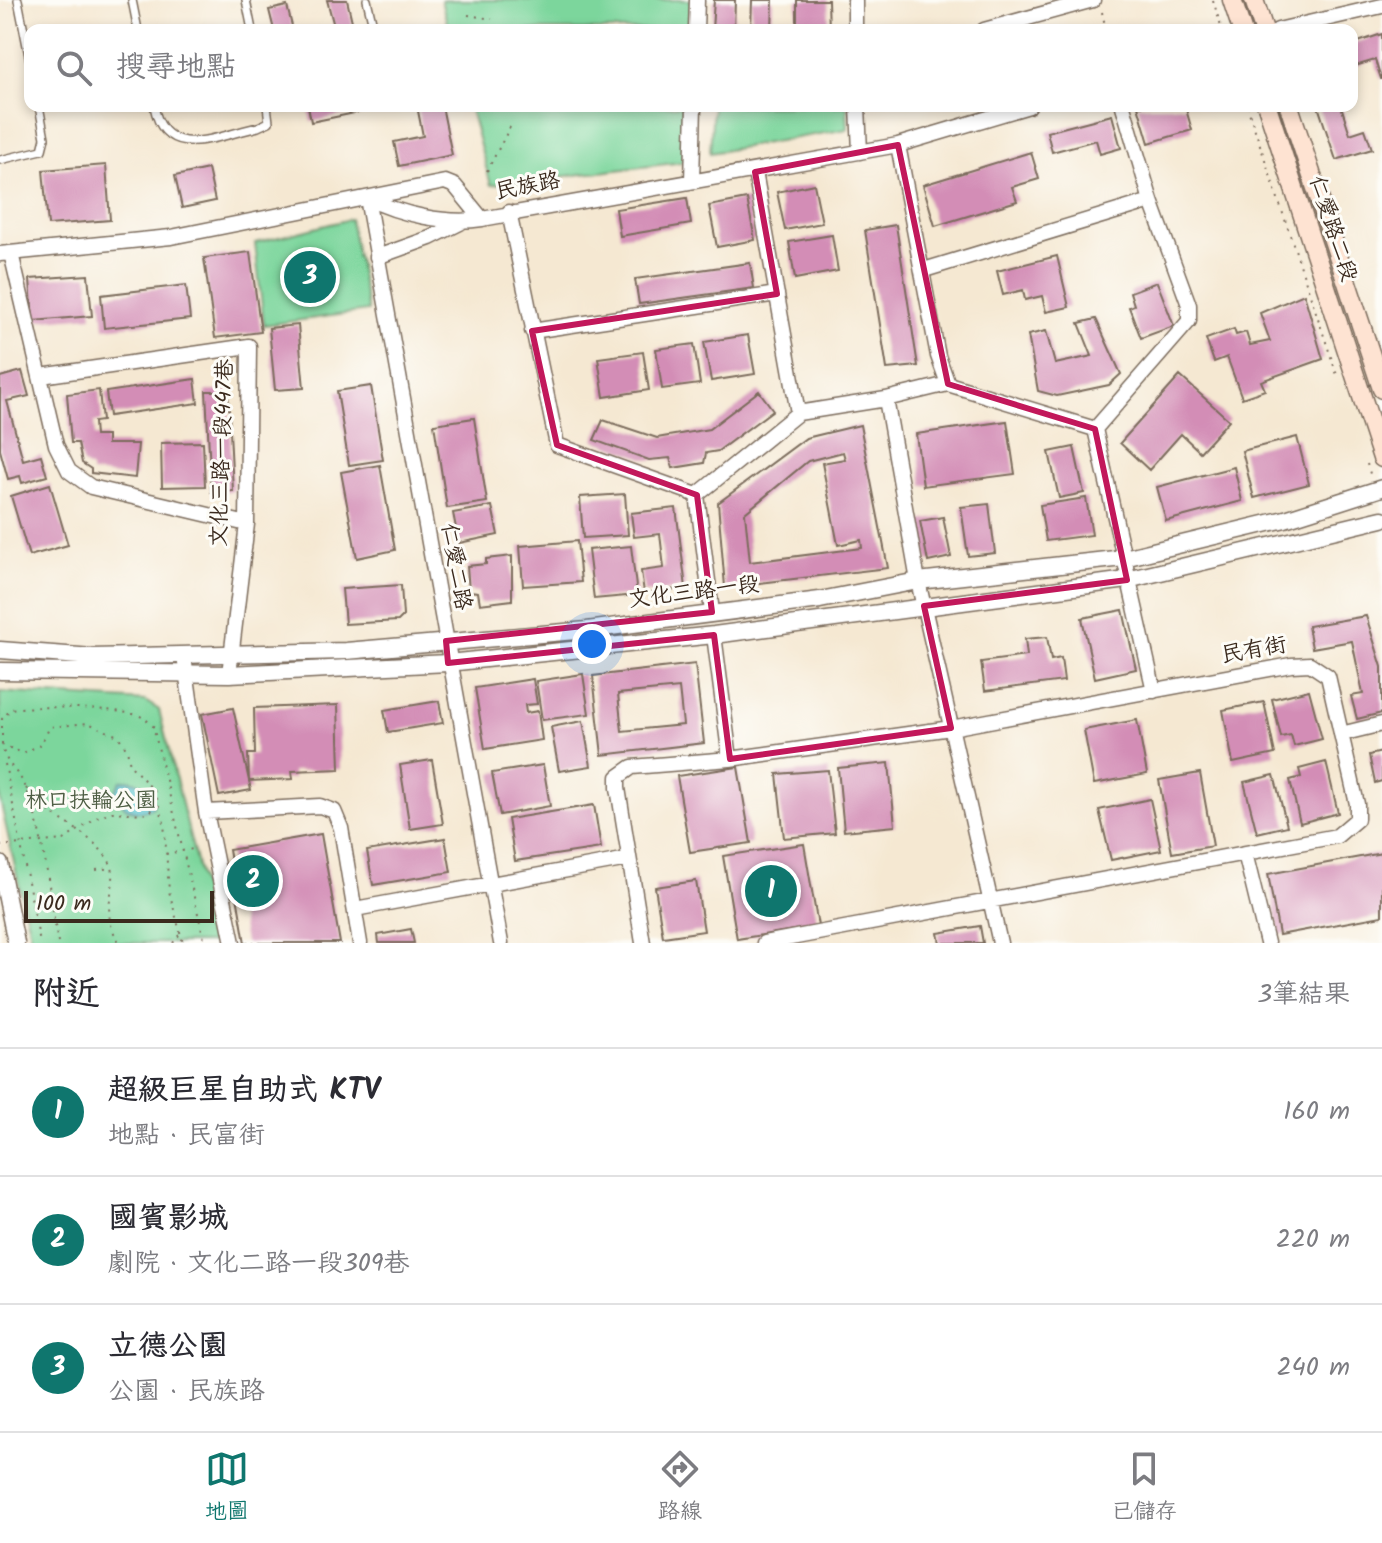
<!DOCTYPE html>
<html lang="zh-TW">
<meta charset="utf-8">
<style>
:root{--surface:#fff;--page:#f7f7f7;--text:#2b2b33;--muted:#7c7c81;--line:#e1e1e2;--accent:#0f766e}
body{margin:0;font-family:Kalam,"LXGW WenKai TC",sans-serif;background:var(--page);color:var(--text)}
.scale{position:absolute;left:24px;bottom:20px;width:190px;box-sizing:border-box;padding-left:8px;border:4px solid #3b2a1e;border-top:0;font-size:22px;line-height:28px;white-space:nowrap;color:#3b2a1e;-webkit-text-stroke:6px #fdfcf7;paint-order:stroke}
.you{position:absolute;left:592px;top:644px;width:28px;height:28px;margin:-20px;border:6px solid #fff;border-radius:50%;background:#1a73e8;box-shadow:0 0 0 12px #1a73e833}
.badge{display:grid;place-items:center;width:52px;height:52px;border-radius:50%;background:var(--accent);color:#fff;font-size:26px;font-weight:700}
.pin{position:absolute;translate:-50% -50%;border:4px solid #fff;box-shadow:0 2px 8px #0006}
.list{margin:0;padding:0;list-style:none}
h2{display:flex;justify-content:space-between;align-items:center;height:104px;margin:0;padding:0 32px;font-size:34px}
h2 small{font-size:26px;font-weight:400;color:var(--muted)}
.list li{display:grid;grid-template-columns:52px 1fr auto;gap:24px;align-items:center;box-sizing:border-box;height:128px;padding:0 32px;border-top:2px solid var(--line)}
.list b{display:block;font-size:30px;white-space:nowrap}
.list p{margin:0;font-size:26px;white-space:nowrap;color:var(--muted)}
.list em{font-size:26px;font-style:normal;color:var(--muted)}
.icon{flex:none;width:44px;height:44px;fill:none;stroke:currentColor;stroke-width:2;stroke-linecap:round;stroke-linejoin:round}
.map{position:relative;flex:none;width:1382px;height:943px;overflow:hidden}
.search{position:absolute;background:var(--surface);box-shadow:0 4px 12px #0003;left:24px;right:24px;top:24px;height:88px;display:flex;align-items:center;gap:20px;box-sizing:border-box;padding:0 28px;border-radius:16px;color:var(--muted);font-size:30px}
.sheet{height:488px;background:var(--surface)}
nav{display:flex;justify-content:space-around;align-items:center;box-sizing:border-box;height:112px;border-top:2px solid var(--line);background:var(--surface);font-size:22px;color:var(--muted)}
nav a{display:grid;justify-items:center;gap:4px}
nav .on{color:var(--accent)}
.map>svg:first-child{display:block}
.green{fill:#7bd69c;stroke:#5b805d;stroke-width:2}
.water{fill:#56c3cf;stroke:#487676;stroke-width:2}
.building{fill:#d38db6;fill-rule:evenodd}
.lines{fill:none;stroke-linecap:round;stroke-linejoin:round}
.service-casing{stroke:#7c6c5d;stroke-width:10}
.minor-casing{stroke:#7c6c5d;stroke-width:17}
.tertiary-casing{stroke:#7c6c5d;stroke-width:19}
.secondary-casing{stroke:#7c6c5d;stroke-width:21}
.path{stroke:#7c6c5d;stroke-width:2;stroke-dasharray:2 6;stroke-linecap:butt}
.service{stroke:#fff;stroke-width:7}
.minor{stroke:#fff;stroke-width:14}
.tertiary{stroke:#fff;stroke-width:16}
.secondary{stroke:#fee3d2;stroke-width:18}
.marked{fill:none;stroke:#c2185b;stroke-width:6;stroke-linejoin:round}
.labels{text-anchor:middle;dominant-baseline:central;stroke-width:6;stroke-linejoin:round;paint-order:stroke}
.street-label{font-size:22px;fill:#3b2a1e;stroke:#fdfcf7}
.park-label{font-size:22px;fill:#4e5e44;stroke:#fdfcf7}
</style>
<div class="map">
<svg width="1382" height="943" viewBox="0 0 1382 943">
<rect width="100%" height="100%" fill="#fdfcf7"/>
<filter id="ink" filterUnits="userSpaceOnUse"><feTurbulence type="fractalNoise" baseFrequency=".0125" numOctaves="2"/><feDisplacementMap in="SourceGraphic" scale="16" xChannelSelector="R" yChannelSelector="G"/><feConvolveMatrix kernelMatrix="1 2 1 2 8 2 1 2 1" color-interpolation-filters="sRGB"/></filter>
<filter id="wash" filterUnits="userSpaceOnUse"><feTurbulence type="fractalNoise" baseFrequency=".006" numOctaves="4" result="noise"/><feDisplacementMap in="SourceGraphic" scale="32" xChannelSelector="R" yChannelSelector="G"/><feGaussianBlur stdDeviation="1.8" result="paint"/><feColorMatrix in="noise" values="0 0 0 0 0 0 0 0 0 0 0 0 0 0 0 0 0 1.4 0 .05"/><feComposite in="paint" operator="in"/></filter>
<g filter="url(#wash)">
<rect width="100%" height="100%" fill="#f5e8d2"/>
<path class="green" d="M441,0H691L689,30H449Z
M469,106H685L683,162L491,185Z
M713,106H847L848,129L710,153Z
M350,219L368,311L264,325L255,243Z
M0,692L145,701L159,710L216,943H32L0,800Z"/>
<path class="water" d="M121,781C135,778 146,785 153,797V807C135,817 121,809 115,791Z"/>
<g id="blocks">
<path class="building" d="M327,0H347L354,30H335Z
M714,0H735L734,30H712Z
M752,0H773L772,30H751Z
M797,0H828L829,30H797Z
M287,6L293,30H274L269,10Z
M1382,34V79H1381L1375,60L1352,67V44Z
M308,106H384V107L311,122Z
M417,106H442L452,155L399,166L394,142L423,136Z
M1138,106H1185L1192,130L1149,143Z
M1318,106H1341L1350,134L1365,129L1372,149L1336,160Z
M1112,115L1121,148L1100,154L1096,140L1052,152L1047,132Z
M1031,152L1039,179L1012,187L1017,201L935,226L923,185Z
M106,165L110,220L48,225L43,170Z
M208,169L215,201L182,208L175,176Z
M814,184L822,223L785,230L777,192Z
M687,198L691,224L620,236L616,209Z
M747,199L755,240L717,247L709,206Z
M896,225L918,366L887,369L865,230Z
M832,235L838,271L795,279L789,242Z
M250,252L261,332L215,338L204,258Z
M1057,256L1069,307L1046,312L1042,296L1025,300L1023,290L1003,295L997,271Z
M750,263L754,288L639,304L635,279Z
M88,275L92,316L33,321L30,279Z
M1157,282L1174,326L1141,338L1129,307L1134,305L1130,292Z
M186,285L190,319L104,328L101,295Z
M1304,294L1323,359L1261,381L1265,390L1242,398L1227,357L1214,362L1206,339L1234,329L1236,335L1246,332L1250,345L1270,341L1260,313Z
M1096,319L1121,374L1109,385L1057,396L1038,391L1028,335L1046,331L1055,364L1092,356L1079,323Z
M298,325L304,388L275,390L269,328Z
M748,335L755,374L711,381L704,342Z
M694,344L700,384L662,389L656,349Z
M643,352L649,390L604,397L598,358Z
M22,371L29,396L7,401L23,460L41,455L47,476L22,483L20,476L8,479L0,450V377Z
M1180,376L1229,420L1200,452L1181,434L1149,470L1120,443Z
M195,379L198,403L109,416L106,392Z
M371,386L383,460L349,465L337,391Z
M99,390L102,421L94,422L95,436H107V444H138L135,478L91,473V469L82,463L78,443H71L67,394Z
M206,391H228L233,491L211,492Z
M759,391L773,410L718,451L706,453L704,463L673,468L670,458L649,460L594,440L603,420L657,438L709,429Z
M474,418L487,502L447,508L434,424Z
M1007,421L1015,474L923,486L916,434Z
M860,425L888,568L725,587L718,503L806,438ZM843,452L845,459L822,463L838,545L861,540L862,548L750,562L745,513L808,461Z
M1297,437L1309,484L1254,498L1242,451Z
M203,442L205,486L162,487L161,443Z
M1074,447L1084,493L1059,498L1049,452Z
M380,465L395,550L357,558L341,472Z
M1234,467L1242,501L1166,521L1157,487Z
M50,484L68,545L29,556L11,496Z
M625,494L628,535L583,538L580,497Z
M1086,498L1092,535L1046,541L1040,505Z
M989,504L995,553L968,556L961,507Z
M492,506L498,535L459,543L453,513Z
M676,508L686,588L644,593L641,571L664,568L660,534L634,537L631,513Z
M943,517L951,557L928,562L920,521Z
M577,541L581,582L523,586L520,546Z
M631,546L637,595L594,599L588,550Z
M512,556V600L480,604L478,592L469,591L467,566L486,564V559Z
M401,585L403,616L398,621L345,624L342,589Z
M1123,610L1136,669L1095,678L1082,618Z
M1366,616L1382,667V713L1357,719L1351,696L1363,694L1352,641L1312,648L1308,626Z
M1047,637L1051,660L1061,658L1064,681L985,691L981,662L1027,656L1025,639Z
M695,664L704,743L602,755L593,676ZM679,688L683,725L622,731L618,694Z
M583,674L589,714L542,720L536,681Z
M533,679L537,704L525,705L526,713L538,711L542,740L485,749L475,688Z
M1309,690L1322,739L1294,746L1291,735L1281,737L1272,699Z
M439,701L443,723L388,732L384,710Z
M1264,702L1275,754L1233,763L1223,710Z
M338,705L340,769L292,771L293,779L249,781L248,754H255L254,708Z
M233,708L251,790L219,796L202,714Z
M1137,720L1147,774L1094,784L1084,730Z
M583,721L591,766L559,771L551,727Z
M1382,752V781L1375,783L1369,755Z
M432,760L443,824L410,829L400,765Z
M1326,762L1338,813L1300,823L1290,780L1301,777L1299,769Z
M889,763L895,826L844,831L838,768Z
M543,765L550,806L500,815L492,773Z
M738,767L751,843L690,852L677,776Z
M828,770L835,833L784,838L777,774Z
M1200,773L1213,846L1172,853L1159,780Z
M1274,775L1287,826L1257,833L1244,782Z
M1150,799L1161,850L1111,860L1099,810Z
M594,805L601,848L515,861L508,819Z
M321,834L340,943H245L229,850Z
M445,838L451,872L373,885L367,851Z
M804,844L818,926L737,939L723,856Z
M1382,853V916L1279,935L1268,874Z
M696,881L704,931L663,937L655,887Z
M980,926L983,943H940L938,933Z
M411,929L414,943H379L378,935Z"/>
</g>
</g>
<g filter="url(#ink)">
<use href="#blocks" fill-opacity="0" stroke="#7c6c5d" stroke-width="2"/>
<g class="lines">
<defs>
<path id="service" d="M18,0L30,61
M132,0L138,30
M246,0L252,30
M367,0L374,30
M154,106C165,163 217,136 258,127L269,122L267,106
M0,160L42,150L45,138L39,106"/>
<path id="minor" d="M855,0V30
M696,30L697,0
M984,30L1093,0
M1278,30L1382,6
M858,106L860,152
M898,145L938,356L948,384
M755,172L798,413
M692,181L694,106
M367,198L501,943
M367,198C399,214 447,225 482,219
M509,212L557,445L697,495L712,612
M11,253L56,445L69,471L91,487L247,524
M0,254L171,237L445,182L455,186L482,219L898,145L1029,106
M377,257L430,238L460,223
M924,270L1151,201
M532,331L777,294
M41,376L249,346L247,524L229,674
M948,384L1095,429L1189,321V305L1151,201L1123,106
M886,399L918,581L1000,943
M798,413L886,399L948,384
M1095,429L1154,691
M697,495L798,413
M714,635L730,759
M184,656L206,812L233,943
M1341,734L1382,724
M206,812L320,806L334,811L341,828L360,943
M1245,853L1267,943
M355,909L628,859
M643,943L618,788V777L632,767L730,759L951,728L1291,665L1310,664L1328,676L1357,804V819L1337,836L764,943"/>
<path id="tertiary" d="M0,650L93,657L346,651L587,630L820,600L918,581L1124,558L1285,519L1382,488
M0,671L229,674L448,663L714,635L1127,580L1382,519
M0,864L16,943"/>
<path id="secondary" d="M1232,0L1242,30
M1254,0L1264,30
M1267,106L1382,458
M1289,106L1382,389"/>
</defs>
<use href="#service" class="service-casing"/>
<use href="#minor" class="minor-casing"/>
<use href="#tertiary" class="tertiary-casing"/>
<use href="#secondary" class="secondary-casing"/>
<path class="path" d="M1213,0L1222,30
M1102,12L1106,30
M468,15L492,19
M1247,106L1338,378
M487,171L510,127
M1367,464L1371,477
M2,744V719L11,709C38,705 111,708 137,715C144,717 148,721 153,726L205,943
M5,764L40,943
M26,788C47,820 88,827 109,861C123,883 95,908 120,943
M0,846L64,840L99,816L112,812L146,814L160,805
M166,854L193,849
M96,870L111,868
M58,943C49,893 45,836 26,788C19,771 5,765 2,745L23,753L40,745L50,727L88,723L118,736L127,749L130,765L155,792L164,822L169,891L183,943
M173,943L179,935"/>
<use href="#service" class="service"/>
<use href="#minor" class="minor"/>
<use href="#tertiary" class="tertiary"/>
<use href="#secondary" class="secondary"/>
</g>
</g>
<path class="marked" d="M898,145L948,384L1095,429L1127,580L924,606L951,728L730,759L714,635L448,663L446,641L712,612L697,495L557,445L532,331L777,294L755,172Z"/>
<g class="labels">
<g class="street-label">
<text transform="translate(528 187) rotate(-11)">民族路</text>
<text transform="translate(1332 229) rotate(72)">仁愛路二段</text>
<text transform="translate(223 453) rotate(-88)">文化三路一段447巷</text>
<text transform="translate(455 567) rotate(80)">仁愛二路</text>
<text transform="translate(694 593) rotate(-7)">文化三路一段</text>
<text transform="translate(1254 651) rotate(-10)">民有街</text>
</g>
<g class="park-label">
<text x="91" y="801">林口扶輪公園</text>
</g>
</g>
</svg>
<div class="scale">100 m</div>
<div class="you"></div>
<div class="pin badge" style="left:771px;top:891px">1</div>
<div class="pin badge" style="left:253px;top:881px">2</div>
<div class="pin badge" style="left:310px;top:277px">3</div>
<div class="search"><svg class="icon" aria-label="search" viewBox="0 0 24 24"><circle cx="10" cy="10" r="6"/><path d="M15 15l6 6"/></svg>搜尋地點</div>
</div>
<section class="sheet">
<h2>附近<small>3筆結果</small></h2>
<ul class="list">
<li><span class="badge">1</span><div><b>超級巨星自助式 KTV</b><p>地點 · 民富街</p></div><em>160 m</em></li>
<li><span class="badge">2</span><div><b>國賓影城</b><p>劇院 · 文化二路一段309巷</p></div><em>220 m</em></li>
<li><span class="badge">3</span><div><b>立德公園</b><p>公園 · 民族路</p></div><em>240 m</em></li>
</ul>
</section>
<nav>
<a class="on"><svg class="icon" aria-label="map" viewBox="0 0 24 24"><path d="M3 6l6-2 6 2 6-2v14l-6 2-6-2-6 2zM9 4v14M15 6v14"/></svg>地圖</a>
<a><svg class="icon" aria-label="directions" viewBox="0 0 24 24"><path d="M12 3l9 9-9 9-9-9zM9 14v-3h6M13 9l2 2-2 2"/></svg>路線</a>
<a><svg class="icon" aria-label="saved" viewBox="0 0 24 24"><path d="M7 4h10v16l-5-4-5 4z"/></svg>已儲存</a>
</nav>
